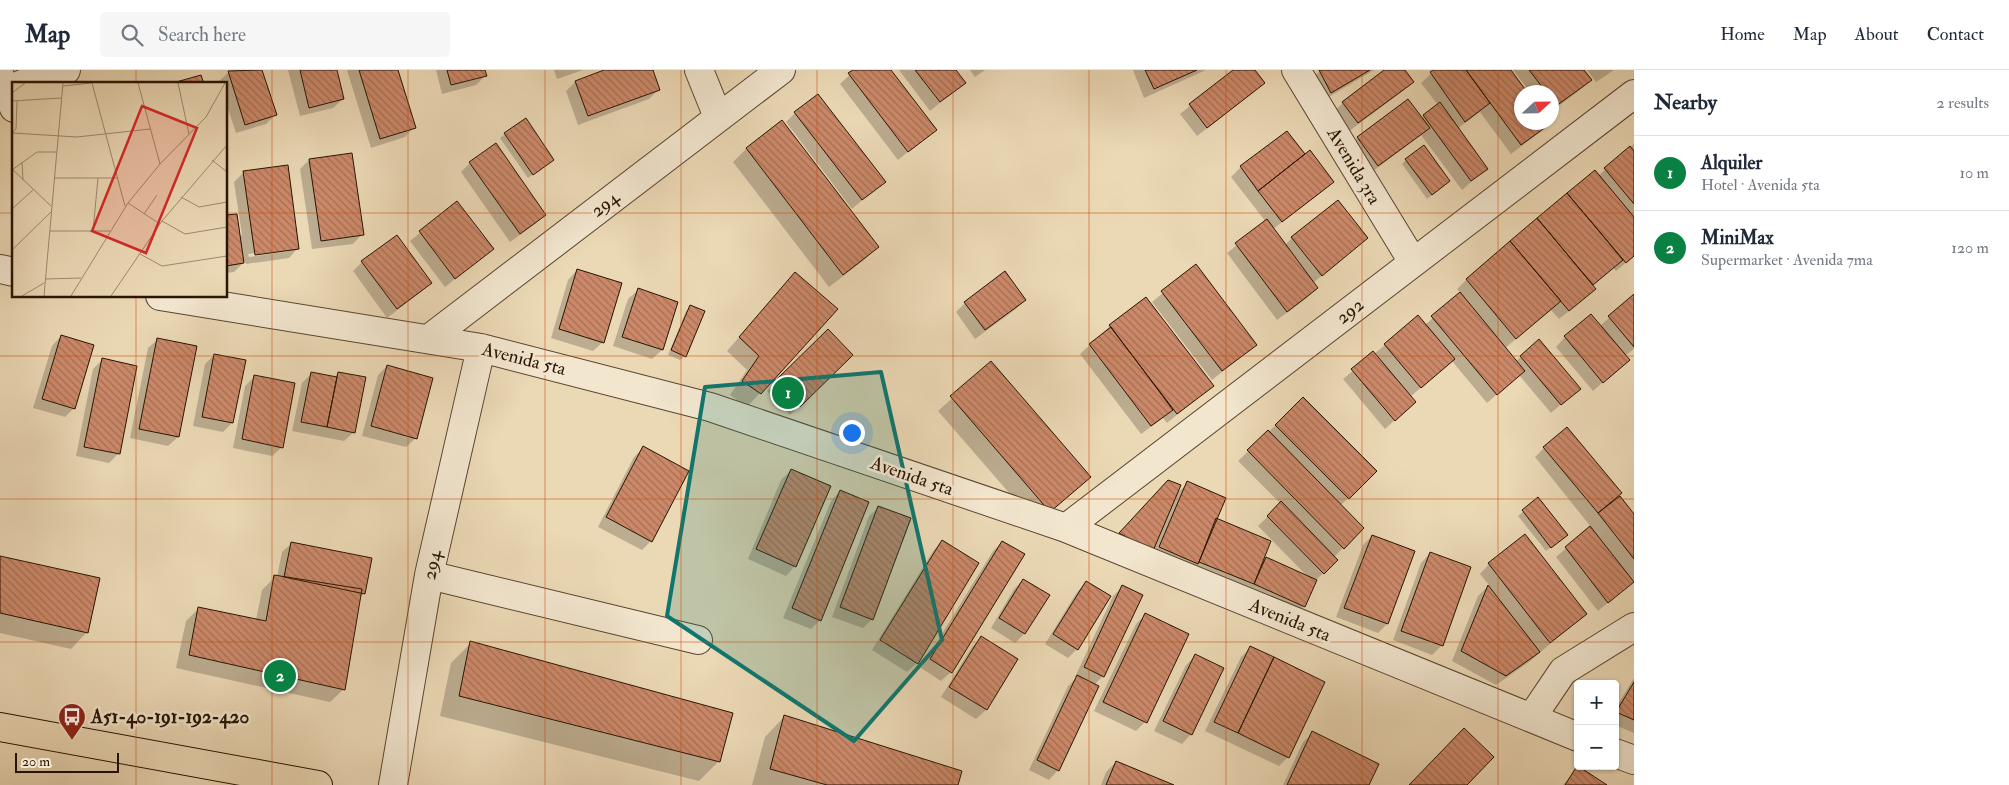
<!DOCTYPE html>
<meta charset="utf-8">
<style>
:root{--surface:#fff;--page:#f6f6f7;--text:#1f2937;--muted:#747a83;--line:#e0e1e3;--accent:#0b8043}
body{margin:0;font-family:"IM FELL Double Pica",serif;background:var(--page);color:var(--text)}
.controls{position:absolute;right:15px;bottom:15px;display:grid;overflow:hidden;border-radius:5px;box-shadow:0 1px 4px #0004}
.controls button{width:45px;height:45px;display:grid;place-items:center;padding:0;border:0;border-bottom:1px solid var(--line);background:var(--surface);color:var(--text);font:25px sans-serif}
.compass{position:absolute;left:1514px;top:15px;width:45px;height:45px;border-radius:50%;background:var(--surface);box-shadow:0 1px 4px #0004;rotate:68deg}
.scale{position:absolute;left:15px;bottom:12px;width:104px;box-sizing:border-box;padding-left:5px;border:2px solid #281402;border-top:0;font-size:14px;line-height:18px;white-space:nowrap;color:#281402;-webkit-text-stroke:4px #f2e6cf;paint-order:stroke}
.you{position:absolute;left:851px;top:362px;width:18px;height:18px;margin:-12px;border:4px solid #fff;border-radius:50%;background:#1a73e8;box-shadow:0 0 0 8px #1a73e833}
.badge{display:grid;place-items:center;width:32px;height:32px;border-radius:50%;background:var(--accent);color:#fff;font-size:16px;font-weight:700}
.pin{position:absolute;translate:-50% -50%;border:2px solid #fff;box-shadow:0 1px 5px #0006}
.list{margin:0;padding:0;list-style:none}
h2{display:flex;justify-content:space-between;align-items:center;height:65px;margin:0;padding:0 20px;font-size:21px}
h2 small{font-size:16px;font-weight:400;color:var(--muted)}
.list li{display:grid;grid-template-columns:32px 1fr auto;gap:15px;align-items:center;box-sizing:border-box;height:75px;padding:0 20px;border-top:1px solid var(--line)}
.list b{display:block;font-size:19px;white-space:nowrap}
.list p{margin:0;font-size:16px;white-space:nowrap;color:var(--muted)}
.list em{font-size:16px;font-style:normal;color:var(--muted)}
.icon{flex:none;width:28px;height:28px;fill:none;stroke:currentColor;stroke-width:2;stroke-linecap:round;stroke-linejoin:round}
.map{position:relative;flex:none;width:1634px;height:715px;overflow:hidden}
header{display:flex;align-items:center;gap:30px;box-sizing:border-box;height:70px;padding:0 25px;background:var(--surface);border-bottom:1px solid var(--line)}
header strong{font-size:24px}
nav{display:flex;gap:28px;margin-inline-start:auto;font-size:18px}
.search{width:350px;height:45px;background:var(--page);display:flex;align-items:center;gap:12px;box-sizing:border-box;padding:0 18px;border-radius:5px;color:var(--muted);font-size:19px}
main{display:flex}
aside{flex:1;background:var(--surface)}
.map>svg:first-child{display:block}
.shadow{fill:#0003;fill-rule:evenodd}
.building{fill:url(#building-back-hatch);stroke:#281402}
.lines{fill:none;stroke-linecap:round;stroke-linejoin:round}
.street-casing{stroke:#59452f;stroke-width:30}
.highway-casing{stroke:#281402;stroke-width:30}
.street{stroke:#f2e6cf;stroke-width:28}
.highway{stroke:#ebd8b5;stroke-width:28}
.marked{fill:#0f766e;fill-opacity:0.2;stroke:#0f766e;stroke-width:4;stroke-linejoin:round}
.grid{fill:none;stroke:#cb4f0a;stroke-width:1;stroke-opacity:0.55}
.labels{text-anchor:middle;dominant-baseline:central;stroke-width:5;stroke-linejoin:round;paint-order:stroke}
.street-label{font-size:19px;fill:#281402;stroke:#f2e6cf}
.poi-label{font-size:19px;font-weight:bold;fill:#281402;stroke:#f2e6cf;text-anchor:start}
.inset-road{fill:none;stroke:#9d8a6d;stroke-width:1}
.view{fill:#d62828;fill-opacity:0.15;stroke:#d62828;stroke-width:2.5}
.inset-edge{fill:none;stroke:#281402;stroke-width:2.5}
</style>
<header>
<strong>Map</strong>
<div class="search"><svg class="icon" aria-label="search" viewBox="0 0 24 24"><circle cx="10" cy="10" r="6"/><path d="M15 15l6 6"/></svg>Search here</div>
<nav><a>Home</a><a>Map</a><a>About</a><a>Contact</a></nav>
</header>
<main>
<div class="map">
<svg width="1634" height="715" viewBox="0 0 1634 715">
<defs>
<pattern id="building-back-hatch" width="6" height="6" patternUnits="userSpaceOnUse" patternTransform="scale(1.25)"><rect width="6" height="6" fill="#cc896a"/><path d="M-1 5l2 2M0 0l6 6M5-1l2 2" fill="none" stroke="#a66f55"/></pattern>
</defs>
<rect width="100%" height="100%" fill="#ebd8b5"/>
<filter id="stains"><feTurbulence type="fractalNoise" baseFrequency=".004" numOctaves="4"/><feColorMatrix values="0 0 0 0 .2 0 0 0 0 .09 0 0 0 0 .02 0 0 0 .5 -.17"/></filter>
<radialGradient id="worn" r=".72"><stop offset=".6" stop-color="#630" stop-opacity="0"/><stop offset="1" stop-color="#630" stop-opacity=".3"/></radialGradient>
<path class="shadow" d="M234,0H261L275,45L266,54L236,63L226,33V14H220L219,11L229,2Z
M288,0H336L343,29L333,38L300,46Z
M347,0H397L414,57L405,67L371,78Z
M436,0H484L485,6L476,15L442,24Z
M554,0H583L557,9Z
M608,0H651L658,20L649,29L578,55L566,21L575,12Z
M855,0H889L935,60L898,90L840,14Z
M899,0H954L964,13L930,41Z
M970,0H985L975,7Z
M1133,0H1206L1144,28Z
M1235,0H1253L1263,13L1254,22L1197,66L1180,44Z
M1321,0H1374L1322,31L1310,10Z
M1387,0H1403L1412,12L1403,21L1348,62L1333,42L1343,33Z
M1435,0H1509L1526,22H1522V52L1549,53L1539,63L1511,84L1480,42L1457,59L1486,99L1462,120L1421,65L1368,105L1348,77L1358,68L1408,31L1421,48L1438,35L1421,13Z
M1513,0H1583L1590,10L1581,19L1552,41V22H1530Z
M1587,0H1614L1596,12Z
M795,43L884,112L852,139L786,52Z
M1287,63L1305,86L1332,112L1323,121L1273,159L1285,175L1292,168H1367L1313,213L1317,218L1307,228L1277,250L1227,183L1266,152L1231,107L1241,97Z
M505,64L548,94L528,108L500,68Z
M1634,74V186L1616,201L1613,198L1592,216L1585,228L1559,249L1551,240L1505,278L1516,291L1539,271L1579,319L1551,343L1519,305L1487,333L1452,291L1410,327L1415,332L1385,359L1343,309L1385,275L1425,255L1461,223L1457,219L1466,210L1594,102L1598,106Z
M746,79L878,177L864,190L829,217L733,92Z
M309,90L362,164L353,174L312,179L300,99Z
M1406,90L1444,116L1427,129L1402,94Z
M470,93L544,145L535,154L510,172L461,102Z
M244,102L298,178L289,188L246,194L245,191L234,202L226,203V146L239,166L242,165L234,112ZM289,179V181L249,187L248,184Z
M457,133L492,179L445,217L410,171Z
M362,192L430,213L421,222L387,248L353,201Z
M1195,196L1256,275L1212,310L1152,232Z
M577,200L603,272L593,281L551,268L568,210Z
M795,203L836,240L747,337L730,325L747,300L727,281Z
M638,220L677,232L662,280L652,289L613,276L628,229Z
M1634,225V279L1625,286L1628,290L1593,321L1556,277L1565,267L1600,256Z
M1025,230L1016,239L975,269L956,242L965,233Z
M691,237L685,286L680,290L668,285L686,241Z
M1110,256L1212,316L1167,353L1163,348L1141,364L1080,284Z
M828,261L851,285L790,345L767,321Z
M61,266L74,338L65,347L33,338L52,276Z
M158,269L178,367L168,376L130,368L148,278Z
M214,285L232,353L223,362L193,356L205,294Z
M102,290L136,297L118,384L109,393L76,386L93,299Z
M991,293L1076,420L1036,454L938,341Z
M387,296L416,368L406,377L362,366L378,305Z
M312,303L334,307L339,303L354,362L344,371L292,361L302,313Z
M255,306L282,377L272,386L233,378L245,316Z
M1303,329L1375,401L1340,436L1363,458L1334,487L1337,490L1315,511L1304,536L1295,545L1151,487L1154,478L1143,489L1111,473L1158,421L1175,425L1188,413L1216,449L1264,488L1309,508L1258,456L1281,434L1238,391Z
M643,378L651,471L642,480L598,457L634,387Z
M1544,378L1618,425L1634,446V511L1598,541L1556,487L1591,457L1535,387Z
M791,400L795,496L786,506L748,489L781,410Z
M840,421L820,550L811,559L783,548L831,431Z
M1538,429L1562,469L1546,481L1518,446Z
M879,437L872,549L863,558L832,547L869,446Z
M1372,466L1387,554L1378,563L1336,547L1363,475Z
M942,471L917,593L907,602L872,580L933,481Z
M1002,472L951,602L941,611L921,598L993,481Z
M292,473L364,523L359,528L344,619L330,632L176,598L186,551L199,538L256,550L262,520L275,507H277L282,482Z
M1430,483L1442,575L1432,585L1393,570L1421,493Z
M0,487L87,562L71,579L0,563Z
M1489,494L1585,544L1529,592L1496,615L1452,591L1478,526L1489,515L1480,504Z
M1023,510L1048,525L1024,564L1015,573L991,558L1014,519Z
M1086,512L1077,579L1068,588L1045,574L1077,522Z
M1123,516L1103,606L1094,615L1058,700L1049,710L1029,700L1068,616L1077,607H1075L1113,526Z
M1145,545V652L1136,661L1094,641L1136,554Z
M981,567L1016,590L986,640L976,649L941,627L972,577Z
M471,573L719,691L699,711L440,646L451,593Z
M1250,578L1288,687L1279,696L1205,661L1241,587Z
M1195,586L1222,599L1191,664L1182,674L1154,661L1186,595Z
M1634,608V663L1615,655V639Z
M784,647L957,715H752L765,667Z
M1313,663L1368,715H1283L1303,672Z
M1116,692L1171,715H1101L1106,702Z
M1578,697L1604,715H1563Z"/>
<path class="building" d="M262,0L277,45L245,55L228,1Z
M300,0H337L344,29L309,38Z
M359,0H398L416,58L380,69Z
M447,0H485L487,6L451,15Z
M604,0H653L660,20L588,46L575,11Z
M853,0H891L937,60L908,82L848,3Z
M915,0H956L966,13L940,32Z
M1145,0H1197L1154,19Z
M1233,0H1255L1265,13L1207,58L1189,34Z
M1319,0H1370L1331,23Z
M1384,0H1405L1414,12L1358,53L1342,32Z
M1433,0H1466L1490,33L1465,52L1430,2Z
M1466,0H1511L1527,22H1522V52L1550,54L1521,75Z
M1529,0H1584L1592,10L1556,36L1552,30V22H1546Z
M201,5L204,14H169Z
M818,24L886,112L862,130L794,42Z
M1408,29L1430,58L1378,96L1357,67Z
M1440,32L1488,99L1471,111L1423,45Z
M526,48L554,90L533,105L504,63Z
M782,50L879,177L843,205L746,78Z
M1287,61L1305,84L1258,121L1240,96Z
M496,73L546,145L520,164L469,92Z
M1424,75L1450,111L1432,125L1405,89Z
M1630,76L1634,81V134L1604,98Z
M1310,80L1334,112L1282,152L1258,121Z
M352,83L364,165L321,171L309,89Z
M288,95L299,179L255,185L243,101Z
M1595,100L1634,147V186L1626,193L1567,123Z
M1567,123L1623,190L1593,215L1537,148Z
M1338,130L1368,168L1322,206L1291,167Z
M457,131L494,179L455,209L419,161Z
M237,144L244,193L226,196V145Z
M1537,148L1596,219L1569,241L1510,171Z
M1267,149L1318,218L1287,242L1235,173Z
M397,165L432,213L397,239L361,191Z
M1510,171L1561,231L1516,269L1466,209Z
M1196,194L1257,275L1222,301L1161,221Z
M577,199L622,213L604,273L559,259Z
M1005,201L1026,230L985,260L964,232Z
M795,202L838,239L761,324L742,311L759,286L739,267Z
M638,218L678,232L663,280L622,267Z
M1460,222L1525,301L1497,325L1431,246Z
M1634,224V277L1608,246Z
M1146,227L1214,316L1177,344L1109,255Z
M690,235L705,241L686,287L671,280Z
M1591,244L1630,290L1603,313L1564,266Z
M1418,245L1455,289L1421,318L1384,274Z
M1111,257L1173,340L1151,356L1089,274Z
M828,259L853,285L800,337L775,311Z
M61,265L94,275L75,339L42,329Z
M157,268L197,276L179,367L139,359Z
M1539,269L1581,319L1561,335L1520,286Z
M1373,281L1416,332L1395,351L1351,299Z
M214,284L246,290L233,353L202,347Z
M102,288L137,296L120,384L84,377Z
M991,291L1091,407L1050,442L950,326Z
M387,295L433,308L417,369L371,356Z
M311,302L337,307L327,357L301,352Z
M338,302L366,307L355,363L327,357Z
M254,305L295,313L283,378L242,369Z
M1303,327L1377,401L1349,429L1275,355Z
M1567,357L1622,423L1598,443L1543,377Z
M1268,360L1364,458L1344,479L1247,380Z
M643,376L689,401L652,472L606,447Z
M791,399L831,416L796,497L756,479Z
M1168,410L1181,415L1153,481L1119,463Z
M1187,411L1226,428L1198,494L1159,477Z
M840,420L869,432L821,551L792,538Z
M1620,426L1634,444V489L1598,443Z
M1538,427L1568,465L1551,478L1522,440Z
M1281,431L1338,490L1324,504L1267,446Z
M878,436L911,448L873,550L840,537Z
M1216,448L1271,471L1254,514L1199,492Z
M1590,456L1634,512L1608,533L1565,477Z
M1525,464L1587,544L1550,573L1488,493Z
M1372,465L1415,481L1388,554L1344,538Z
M942,470L979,493L918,594L880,570Z
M1002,471L1025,484L952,603L930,589Z
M291,472L372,488L365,524L284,507Z
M1430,482L1471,497L1443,576L1401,561Z
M0,486L100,508L88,563L0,543Z
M1266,487L1317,510L1305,537L1254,514Z
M274,505L362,519L345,620L189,585L198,537L266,551Z
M1023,509L1050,525L1025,564L999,548Z
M1086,511L1111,526L1078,580L1053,564Z
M1122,515L1143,525L1104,607L1084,597Z
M1488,515L1540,582L1506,606L1461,581Z
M1145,543L1189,564L1147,653L1103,632Z
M981,566L1018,589L987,640L949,617Z
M470,571L733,643L720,692L459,626Z
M1250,576L1274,587L1238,663L1214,652Z
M1195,584L1224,598L1192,665L1163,651Z
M1274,587L1325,612L1289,688L1238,663Z
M1077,605L1099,616L1059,701L1037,690Z
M1634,612V650L1616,642Z
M784,645L962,701L958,715H827L770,699Z
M1464,658L1494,687L1467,715H1409Z
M1312,661L1379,694L1369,715H1287Z
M1116,691L1174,715H1106Z
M1577,696H1578L1607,715H1565Z"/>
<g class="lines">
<defs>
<path id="street" d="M699,0L718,47
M1296,0L1413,192
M0,6L14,38
M22,14L66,0
M0,199L14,202
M160,226L481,278L710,337L1066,458L1578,667
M430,268L781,0
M1066,458L1634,24
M429,505L698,570
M1532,647L1563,601L1634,557
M1615,683L1634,690
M393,715L429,505L481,278"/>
<path id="highway" d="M0,657L318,715"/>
</defs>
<use href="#street" class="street-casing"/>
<use href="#highway" class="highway-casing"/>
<use href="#street" class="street"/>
<use href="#highway" class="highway"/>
</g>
<path class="marked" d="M881,302L942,570L854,671L667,546L705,317Z"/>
<path class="grid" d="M136,0V14M272,0V715M408,0V715M545,0V715M681,0V715M817,0V715M953,0V715M1089,0V715M1226,0V715M1362,0V715M1498,0V715M0,143H14M226,143H1634M136,226V715M0,286H1634M0,429H1634M0,572H1634"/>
<defs>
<symbol id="bus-pin" viewBox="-11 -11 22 30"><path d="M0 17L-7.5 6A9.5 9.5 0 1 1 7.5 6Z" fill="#8f2418" stroke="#f2e6cf"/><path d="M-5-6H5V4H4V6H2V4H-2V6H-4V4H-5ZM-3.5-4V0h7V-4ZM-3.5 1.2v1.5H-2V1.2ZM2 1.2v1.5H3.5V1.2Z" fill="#fff"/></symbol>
</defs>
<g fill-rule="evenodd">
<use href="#bus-pin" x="56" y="631" width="32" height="43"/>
</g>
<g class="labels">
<g class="street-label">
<text transform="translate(1354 96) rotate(59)">Avenida 3ra</text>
<text transform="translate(605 134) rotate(-37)">294</text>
<text transform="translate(1350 241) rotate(-38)">292</text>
<text transform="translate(524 289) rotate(14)">Avenida 5ta</text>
<text transform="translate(912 406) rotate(19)">Avenida 5ta</text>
<text transform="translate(432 495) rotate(-78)">294</text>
<text transform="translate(1290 550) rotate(22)">Avenida 5ta</text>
</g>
<g class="poi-label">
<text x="91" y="647">A51-40-191-192-420</text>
</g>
</g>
<g transform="translate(12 12)">
<rect width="215" height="215" fill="#ebd8b5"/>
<path class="inset-road" d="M80,1L113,124M126,1L148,82M166,1L177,52M51,4L79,1M0,11L13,1M0,19L49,16M0,51L4,47L5,19M1,51L65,55L138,47M200,78L215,90M10,80L11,98M0,87L39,124M0,88L25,70H45M42,96H105M169,115L187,125L215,120M116,121L148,142M0,127L21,108M132,132L145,113M150,139L173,152L215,145M38,149H98M81,149L86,96M0,168L39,130M128,172L150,184L215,174M33,197L69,196M10,214L32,201M32,214L51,1M59,214L116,121L148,82L194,35L213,1M99,214L150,139L215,63"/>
<path class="view" d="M130,24L185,46L134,171L80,149Z"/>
<rect width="215" height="215" class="inset-edge"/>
</g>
<rect width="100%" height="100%" filter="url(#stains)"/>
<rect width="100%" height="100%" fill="url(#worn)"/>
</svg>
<div class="controls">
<button>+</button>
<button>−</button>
</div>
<svg class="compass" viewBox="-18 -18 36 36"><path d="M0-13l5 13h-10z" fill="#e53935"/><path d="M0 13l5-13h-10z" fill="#747a83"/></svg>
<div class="scale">20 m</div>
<div class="you"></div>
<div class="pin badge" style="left:788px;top:323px">1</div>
<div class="pin badge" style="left:280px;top:606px">2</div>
</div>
<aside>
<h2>Nearby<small>2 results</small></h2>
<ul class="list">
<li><span class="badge">1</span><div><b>Alquiler</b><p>Hotel · Avenida 5ta</p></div><em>10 m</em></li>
<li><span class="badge">2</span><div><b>MiniMax</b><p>Supermarket · Avenida 7ma</p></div><em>120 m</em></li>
</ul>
</aside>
</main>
